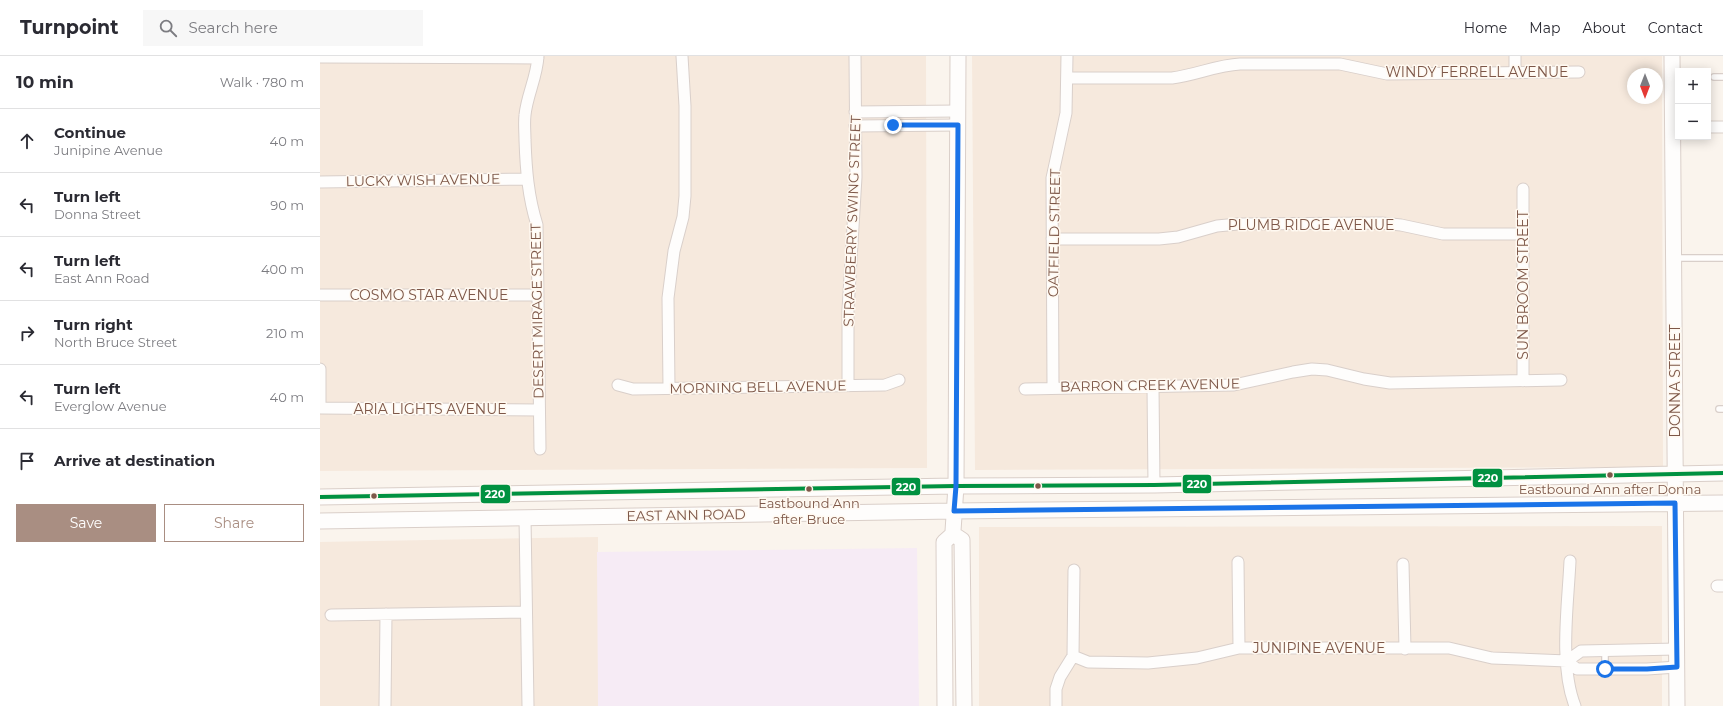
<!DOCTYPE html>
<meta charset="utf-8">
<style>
:root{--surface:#fff;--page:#f7f7f7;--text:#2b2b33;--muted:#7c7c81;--line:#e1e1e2;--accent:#a98e82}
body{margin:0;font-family:Montserrat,sans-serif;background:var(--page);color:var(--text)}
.controls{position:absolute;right:12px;top:12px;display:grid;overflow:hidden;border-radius:0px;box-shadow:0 2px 10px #0003}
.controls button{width:36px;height:36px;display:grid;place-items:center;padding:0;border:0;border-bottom:1px solid var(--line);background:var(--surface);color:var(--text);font:20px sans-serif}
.compass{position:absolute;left:1307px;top:12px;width:36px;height:36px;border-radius:50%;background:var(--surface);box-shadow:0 2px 10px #0003;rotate:180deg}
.stop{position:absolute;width:12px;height:12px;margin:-9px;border:3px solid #1a73e8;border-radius:50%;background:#fff}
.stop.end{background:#1a73e8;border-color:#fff;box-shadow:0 1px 4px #0008}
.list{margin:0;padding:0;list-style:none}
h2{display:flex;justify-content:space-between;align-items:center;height:52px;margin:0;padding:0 16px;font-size:17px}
h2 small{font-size:13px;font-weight:400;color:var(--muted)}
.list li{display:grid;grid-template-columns:26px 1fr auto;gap:12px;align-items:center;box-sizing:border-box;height:64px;padding:0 16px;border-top:1px solid var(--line)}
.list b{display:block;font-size:15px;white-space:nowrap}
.list p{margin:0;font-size:13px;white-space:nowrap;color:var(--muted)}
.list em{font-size:13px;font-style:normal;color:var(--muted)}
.actions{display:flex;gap:8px;padding:12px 16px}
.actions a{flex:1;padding:9px 0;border:1px solid var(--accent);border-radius:0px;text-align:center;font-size:14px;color:var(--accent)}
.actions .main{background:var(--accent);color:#fff}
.icon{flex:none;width:22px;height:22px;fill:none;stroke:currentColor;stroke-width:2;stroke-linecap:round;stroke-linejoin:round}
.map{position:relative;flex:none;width:1403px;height:650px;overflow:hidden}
header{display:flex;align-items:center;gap:24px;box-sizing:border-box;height:56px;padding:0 20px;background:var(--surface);border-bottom:1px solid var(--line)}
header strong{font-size:19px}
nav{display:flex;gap:22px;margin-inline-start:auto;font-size:14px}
.search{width:280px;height:36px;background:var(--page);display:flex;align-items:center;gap:10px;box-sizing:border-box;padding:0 14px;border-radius:0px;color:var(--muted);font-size:15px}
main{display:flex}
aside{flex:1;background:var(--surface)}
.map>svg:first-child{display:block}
.residential{fill:#f6e9dd;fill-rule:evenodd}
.education{fill:#f6ebf5}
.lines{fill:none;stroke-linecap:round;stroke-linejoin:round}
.lane-casing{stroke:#d9cfca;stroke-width:8}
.street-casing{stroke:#d9cfca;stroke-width:13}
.secondary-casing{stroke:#dacfc9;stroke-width:17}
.lane{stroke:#fefdfc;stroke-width:5.5}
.street{stroke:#fefdfc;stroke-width:11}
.secondary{stroke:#fefdfc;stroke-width:15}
.bus-1-casing{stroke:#fff9f1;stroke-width:7}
.bus-1{stroke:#009140;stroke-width:4}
.route{stroke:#1a73e8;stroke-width:5}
.bus-dot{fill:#7d5748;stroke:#fff9f1;stroke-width:1.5}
.labels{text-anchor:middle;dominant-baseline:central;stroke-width:3;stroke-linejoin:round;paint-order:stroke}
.bus-label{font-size:13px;fill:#7d5748;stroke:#fff9f1}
.street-label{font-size:14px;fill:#7d5748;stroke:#fff9f1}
.line-badge{stroke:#fff9f1;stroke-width:1.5}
.badge-label{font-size:11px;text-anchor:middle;font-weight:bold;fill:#fff}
</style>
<header>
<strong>Turnpoint</strong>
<div class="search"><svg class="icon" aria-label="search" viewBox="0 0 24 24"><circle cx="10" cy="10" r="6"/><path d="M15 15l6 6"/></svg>Search here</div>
<nav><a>Home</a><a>Map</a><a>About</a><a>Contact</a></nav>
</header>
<main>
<aside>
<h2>10 min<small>Walk · 780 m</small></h2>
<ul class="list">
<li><svg class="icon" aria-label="ahead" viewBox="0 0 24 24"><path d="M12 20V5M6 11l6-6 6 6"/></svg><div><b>Continue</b><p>Junipine Avenue</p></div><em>40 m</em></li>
<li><svg class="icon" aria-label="left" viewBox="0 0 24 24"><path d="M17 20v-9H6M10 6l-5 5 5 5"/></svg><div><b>Turn left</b><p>Donna Street</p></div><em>90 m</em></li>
<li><svg class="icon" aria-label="left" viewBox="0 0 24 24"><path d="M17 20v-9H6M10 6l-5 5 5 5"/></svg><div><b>Turn left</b><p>East Ann Road</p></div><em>400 m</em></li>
<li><svg class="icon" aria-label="right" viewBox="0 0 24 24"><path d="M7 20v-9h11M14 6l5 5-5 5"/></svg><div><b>Turn right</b><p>North Bruce Street</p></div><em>210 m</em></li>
<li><svg class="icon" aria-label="left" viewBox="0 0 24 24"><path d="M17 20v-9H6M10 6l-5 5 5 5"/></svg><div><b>Turn left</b><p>Everglow Avenue</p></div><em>40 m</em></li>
<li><svg class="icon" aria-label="arrive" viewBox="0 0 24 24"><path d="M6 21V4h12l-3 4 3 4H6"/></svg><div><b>Arrive at destination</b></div></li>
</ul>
<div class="actions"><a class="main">Save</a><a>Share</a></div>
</aside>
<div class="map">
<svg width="1403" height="650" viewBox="0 0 1403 650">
<rect width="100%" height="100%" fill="#faf4ed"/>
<path class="residential" d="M0,0H606L607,412L0,415Z
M652,0H1342L1343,411L655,414ZM1313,18H1337V42H1313Z
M1342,470V650H659V471Z
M278,481V650H0V486Z"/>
<path class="education" d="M597,492L599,650H278L277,496Z"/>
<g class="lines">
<defs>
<path id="lane" d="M1394,21H1403
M1355,202H1403
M1399,353H1403
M1285,595V613"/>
<path id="street" d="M218,0C217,21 207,39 205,59C204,67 205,76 205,84C206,113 208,140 217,169L220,393
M0,1L218,2
M1195,17V0
M747,22H852C876,19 897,9 920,8H1020L1067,18L1259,16
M535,56L638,55
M535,70L638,69
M1388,71H1403
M0,126L206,123
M1203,133V325
M732,183H839L858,181L897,170L918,168L1062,167L1081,169L1123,178H1203
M0,239H218
M0,313V352L219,354
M298,329L313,333L565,329L579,324
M528,330V254L536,121L535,0
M833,331L834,429
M349,332L348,242L354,195L363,161L365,140V50L362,0
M733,332L732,122L746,57L747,0
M705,333L914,329L973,316L992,313L1007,314L1044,323L1070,327L1241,324
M205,462L208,650
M1250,505C1248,549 1239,609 1255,650
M918,506L919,592
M1083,508L1085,593
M1397,530H1403
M11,559L206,556
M753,600L768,606L828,607L877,602L919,592H1129L1172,602L1247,605L1257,613H1327L1357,611
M1247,605L1261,595L1357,593
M65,650L66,558
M736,650V633L740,621L753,600L754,514"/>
<path id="secondary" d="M1352,0L1357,650
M0,441L636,430L834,429L1403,417
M0,465L634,455L1403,447
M633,475L636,430L638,0
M625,650L624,486L633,478L642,484L644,650"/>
</defs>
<use href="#lane" class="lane-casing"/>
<use href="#street" class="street-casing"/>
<use href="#secondary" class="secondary-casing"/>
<use href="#lane" class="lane"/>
<use href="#street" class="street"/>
<use href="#secondary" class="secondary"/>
<defs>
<path id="bus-1" d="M0,441L636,430L834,429L1403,417"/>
</defs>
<use href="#bus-1" class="bus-1-casing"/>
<use href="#bus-1" class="bus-1"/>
</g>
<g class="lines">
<path class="route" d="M573,69H638L636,430L634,455L1355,447L1357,611L1327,613H1285"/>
</g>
<g class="bus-dot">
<circle cx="1290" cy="419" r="3.5"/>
<circle cx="718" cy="430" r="3.5"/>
<circle cx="489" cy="433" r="3.5"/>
<circle cx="54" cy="440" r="3.5"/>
</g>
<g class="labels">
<g class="bus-label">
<text x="1290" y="433">Eastbound Ann after Donna</text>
<text x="489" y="447">Eastbound Ann<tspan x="489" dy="16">after Bruce</tspan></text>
</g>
<g class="street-label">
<text x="1157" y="16">WINDY FERRELL AVENUE</text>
<text transform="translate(103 124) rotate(-1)">LUCKY WISH AVENUE</text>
<text transform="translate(532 165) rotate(-88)">STRAWBERRY SWING STREET</text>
<text x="991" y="169">PLUMB RIDGE AVENUE</text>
<text transform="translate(734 177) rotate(-89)">OATFIELD STREET</text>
<text transform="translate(1203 229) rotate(-90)">SUN BROOM STREET</text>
<text x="109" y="239">COSMO STAR AVENUE</text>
<text transform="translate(217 255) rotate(-91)">DESERT MIRAGE STREET</text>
<text transform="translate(1355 325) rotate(-90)">DONNA STREET</text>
<text transform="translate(830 329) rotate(-1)">BARRON CREEK AVENUE</text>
<text transform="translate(438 331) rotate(-1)">MORNING BELL AVENUE</text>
<text x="110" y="353">ARIA LIGHTS AVENUE</text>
<text transform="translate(366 459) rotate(-1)">EAST ANN ROAD</text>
<text x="999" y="592">JUNIPINE AVENUE</text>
</g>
</g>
<g class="line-badge">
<rect x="1152" y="412" width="31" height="20" rx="4" fill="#009140"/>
<rect x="862" y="418" width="30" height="20" rx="4" fill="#009140"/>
<rect x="571" y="421" width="30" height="19" rx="4" fill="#009140"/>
<rect x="160" y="428" width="31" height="20" rx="4" fill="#009140"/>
</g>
<g class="badge-label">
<text x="1168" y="426">220</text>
<text x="877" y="432">220</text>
<text x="586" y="435">220</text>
<text x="175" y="442">220</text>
</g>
</svg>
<div class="controls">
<button>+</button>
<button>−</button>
</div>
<svg class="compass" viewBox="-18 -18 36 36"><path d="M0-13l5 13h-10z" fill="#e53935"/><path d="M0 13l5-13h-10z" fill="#7c7c81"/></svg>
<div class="stop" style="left:1285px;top:613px"></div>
<div class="stop end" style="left:573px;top:69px"></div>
</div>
</main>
